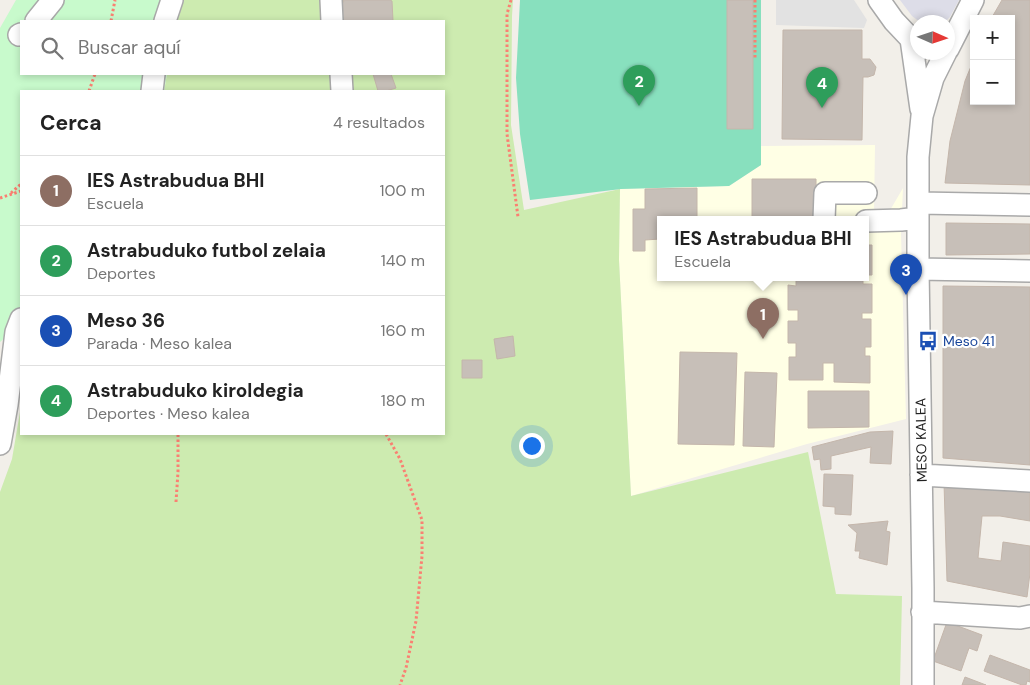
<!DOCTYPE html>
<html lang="es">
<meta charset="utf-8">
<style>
:root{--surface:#fff;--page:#f2f2f2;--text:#222;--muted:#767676;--line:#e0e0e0;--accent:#d40000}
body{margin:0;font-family:"DM Sans",sans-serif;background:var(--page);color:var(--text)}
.controls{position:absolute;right:15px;top:15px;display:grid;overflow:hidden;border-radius:0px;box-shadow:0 2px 8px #0003}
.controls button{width:45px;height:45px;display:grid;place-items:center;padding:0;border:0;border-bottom:1px solid var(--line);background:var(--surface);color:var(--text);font:25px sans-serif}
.compass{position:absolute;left:910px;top:15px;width:45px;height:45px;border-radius:50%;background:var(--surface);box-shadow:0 2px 8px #0003;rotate:93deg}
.you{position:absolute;left:531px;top:445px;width:18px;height:18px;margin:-12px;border:4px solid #fff;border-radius:50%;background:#1a73e8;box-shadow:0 0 0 8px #1a73e833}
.badge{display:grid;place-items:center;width:32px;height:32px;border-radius:50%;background:var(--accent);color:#fff;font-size:16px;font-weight:700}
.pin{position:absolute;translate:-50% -41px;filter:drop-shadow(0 1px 2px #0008)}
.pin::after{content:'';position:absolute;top:26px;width:18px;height:15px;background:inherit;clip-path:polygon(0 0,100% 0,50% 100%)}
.popup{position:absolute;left:657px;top:216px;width:212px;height:65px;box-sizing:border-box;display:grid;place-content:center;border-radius:0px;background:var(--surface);filter:drop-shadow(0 1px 4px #0005);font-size:16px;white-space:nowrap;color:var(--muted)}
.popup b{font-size:19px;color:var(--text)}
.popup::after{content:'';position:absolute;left:50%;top:100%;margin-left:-10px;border:10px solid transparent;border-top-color:var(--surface)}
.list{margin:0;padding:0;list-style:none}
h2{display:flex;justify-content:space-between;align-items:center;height:65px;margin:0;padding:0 20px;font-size:21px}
h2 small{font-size:16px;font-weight:400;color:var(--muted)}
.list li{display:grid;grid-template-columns:32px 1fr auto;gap:15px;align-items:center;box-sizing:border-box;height:70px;padding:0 20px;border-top:1px solid var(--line)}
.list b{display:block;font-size:19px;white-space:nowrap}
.list p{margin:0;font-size:16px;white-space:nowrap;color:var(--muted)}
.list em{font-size:16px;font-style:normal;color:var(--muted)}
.icon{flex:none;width:28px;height:28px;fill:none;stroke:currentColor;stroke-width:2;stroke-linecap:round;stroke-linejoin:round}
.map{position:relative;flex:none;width:1030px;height:685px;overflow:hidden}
.search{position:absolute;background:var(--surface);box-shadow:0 2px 8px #0003;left:20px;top:20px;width:425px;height:55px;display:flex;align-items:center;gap:12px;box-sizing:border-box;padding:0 18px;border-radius:0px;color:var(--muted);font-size:19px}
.panel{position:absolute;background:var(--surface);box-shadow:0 2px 8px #0003;left:20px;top:90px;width:425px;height:345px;border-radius:0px}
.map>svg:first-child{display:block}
.education{fill:#ffffe5;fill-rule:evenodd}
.grass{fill:#cdebb0}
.park{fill:#c8facc}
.pitch{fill:#88e0be}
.parking{fill:#e2e2e2}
.plaza{fill:#dddde8}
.building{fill:#c7bfb8;stroke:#c4b6ab}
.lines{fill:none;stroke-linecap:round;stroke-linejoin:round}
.minor-casing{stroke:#a9a9a9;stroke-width:24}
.path{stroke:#fa8072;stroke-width:3;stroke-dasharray:2.5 2.5;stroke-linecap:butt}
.minor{stroke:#fff;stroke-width:21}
.labels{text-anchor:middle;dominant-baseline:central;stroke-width:4.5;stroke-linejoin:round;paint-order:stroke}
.transit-label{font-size:14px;fill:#164399;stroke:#fff;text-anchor:start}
.street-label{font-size:14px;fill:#222;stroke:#fff}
</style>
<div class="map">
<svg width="1030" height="685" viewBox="0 0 1030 685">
<rect width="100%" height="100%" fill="#f2efe9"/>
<path class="education" d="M875,145L874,213L889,212L903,188L901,233L906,419L807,444L631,496L619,260L620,189L729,186L761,165L760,146ZM660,220H866V278H660Z"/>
<path class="grass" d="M184,0H513L512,16L511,125L524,210L620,189L619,260L631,496L808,452L836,594L902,596L900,685H0V492L12,459L21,406V434H444V91H164L167,74H444V21H177Z"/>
<path class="park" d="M16,0H184L177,21H21V74H167L164,91H21V324L0,342V28Z"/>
<path class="pitch" d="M520,0H761V165L729,186L621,189L530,200L520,134L516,78Z"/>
<path class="parking" d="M776,0H854L867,20L864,28L776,25Z"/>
<path class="plaza" d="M900,0H959L950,17L945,22H920L912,16Z"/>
<path class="building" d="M343,0H390L392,1L393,21H339L337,2H344Z
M727,0H753V129H727Z
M1002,0H1030V185L945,183L950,141L965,81L974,59V101H1011V19H991Z
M783,30H862V59H870L876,67L874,75L868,77H863L862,140L782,139Z
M373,74H391L396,88L386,91H378Z
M752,179H816V220H752Z
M697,188V220H660V239L645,240V251H633V209H645V189Z
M946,223L1030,224V254L946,255Z
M866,245H872V275H866Z
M796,278H863V284H872V313H862V319H871V347H865V356H870V383L834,382V363H823V380H789V357H796V343H788V321H798V310H788V285L796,286Z
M943,286L1030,287V465L943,458Z
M513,336L515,356L497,359L494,339Z
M680,352L737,353L734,445L678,444Z
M462,360H482V378H462Z
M745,372L777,373L774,447L743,446Z
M808,391H869V427L808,428Z
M893,431L891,464L870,463L871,447L831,456V469L821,470L820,459L814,460L812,447L870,432Z
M824,474L853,475L851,515L835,514V507L823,506Z
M944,483L1030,488V521L1000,516H982L978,558L1001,561L1003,542L1030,546V573L1027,597L947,581Z
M888,521L886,531L890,532L887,565L859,558L860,551H855L857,533L848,525Z
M947,622L982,635L977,651L969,648L961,671L933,661Z
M990,655L1030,670V682L1027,681L1026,685H1022L984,671Z
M965,677L986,685H962Z"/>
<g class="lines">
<defs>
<path id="minor" d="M331,0L332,21
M879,0L894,21L911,39L918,51
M36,21L53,0
M165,21L172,0
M19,35L21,34
M911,39L921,109
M948,49L973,0
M341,74L342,91
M152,91L154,74
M919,203L1030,205
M824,220L825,193H866
M866,221L901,220L918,218
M918,269L1030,271
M0,444L7,405L16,332L21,319
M921,475L1030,481
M922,612L1020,618L1030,616
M923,685V588L918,269V157L922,116L933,78L946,52"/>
</defs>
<use href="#minor" class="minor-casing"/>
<path class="path" d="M511,0L507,14V134L518,217
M755,0V58
M111,21L115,0
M89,91L95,74
M11,193L21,184
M0,198L21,191
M386,434L400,459L422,520V556L416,621L406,668L400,685
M176,502L178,472V434"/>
<use href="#minor" class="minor"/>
</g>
<defs>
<symbol id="bus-bare" viewBox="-9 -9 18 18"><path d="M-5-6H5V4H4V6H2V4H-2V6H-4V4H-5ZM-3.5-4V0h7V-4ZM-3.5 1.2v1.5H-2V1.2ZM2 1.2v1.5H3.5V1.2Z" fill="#1a4fb4" stroke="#fff" stroke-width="2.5" paint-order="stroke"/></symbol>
</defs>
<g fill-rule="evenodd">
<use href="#bus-bare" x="914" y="327" width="28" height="28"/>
</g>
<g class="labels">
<g class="transit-label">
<text x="943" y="341">Meso 41</text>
</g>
<g class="street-label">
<text transform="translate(921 440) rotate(-91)">MESO KALEA</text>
</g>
</g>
</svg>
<div class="controls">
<button>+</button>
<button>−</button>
</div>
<svg class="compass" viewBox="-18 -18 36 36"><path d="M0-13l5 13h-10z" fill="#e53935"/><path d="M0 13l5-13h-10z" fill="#767676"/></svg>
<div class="you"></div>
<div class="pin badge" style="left:763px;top:339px;background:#8d6e63">1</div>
<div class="popup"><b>IES Astrabudua BHI</b>Escuela</div>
<div class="pin badge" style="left:639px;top:106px;background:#2e9e5b">2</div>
<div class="pin badge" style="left:906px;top:295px;background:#1a4fb4">3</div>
<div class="pin badge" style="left:822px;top:108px;background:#2e9e5b">4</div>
<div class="search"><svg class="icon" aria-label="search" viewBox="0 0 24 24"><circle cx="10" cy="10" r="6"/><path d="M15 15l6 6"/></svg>Buscar aquí</div>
<section class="panel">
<h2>Cerca<small>4 resultados</small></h2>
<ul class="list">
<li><span class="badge" style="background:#8d6e63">1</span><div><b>IES Astrabudua BHI</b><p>Escuela</p></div><em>100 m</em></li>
<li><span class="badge" style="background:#2e9e5b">2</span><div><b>Astrabuduko futbol zelaia</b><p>Deportes</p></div><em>140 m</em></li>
<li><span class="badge" style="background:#1a4fb4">3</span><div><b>Meso 36</b><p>Parada · Meso kalea</p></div><em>160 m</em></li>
<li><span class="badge" style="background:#2e9e5b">4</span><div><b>Astrabuduko kiroldegia</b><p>Deportes · Meso kalea</p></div><em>180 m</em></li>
</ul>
</section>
</div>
